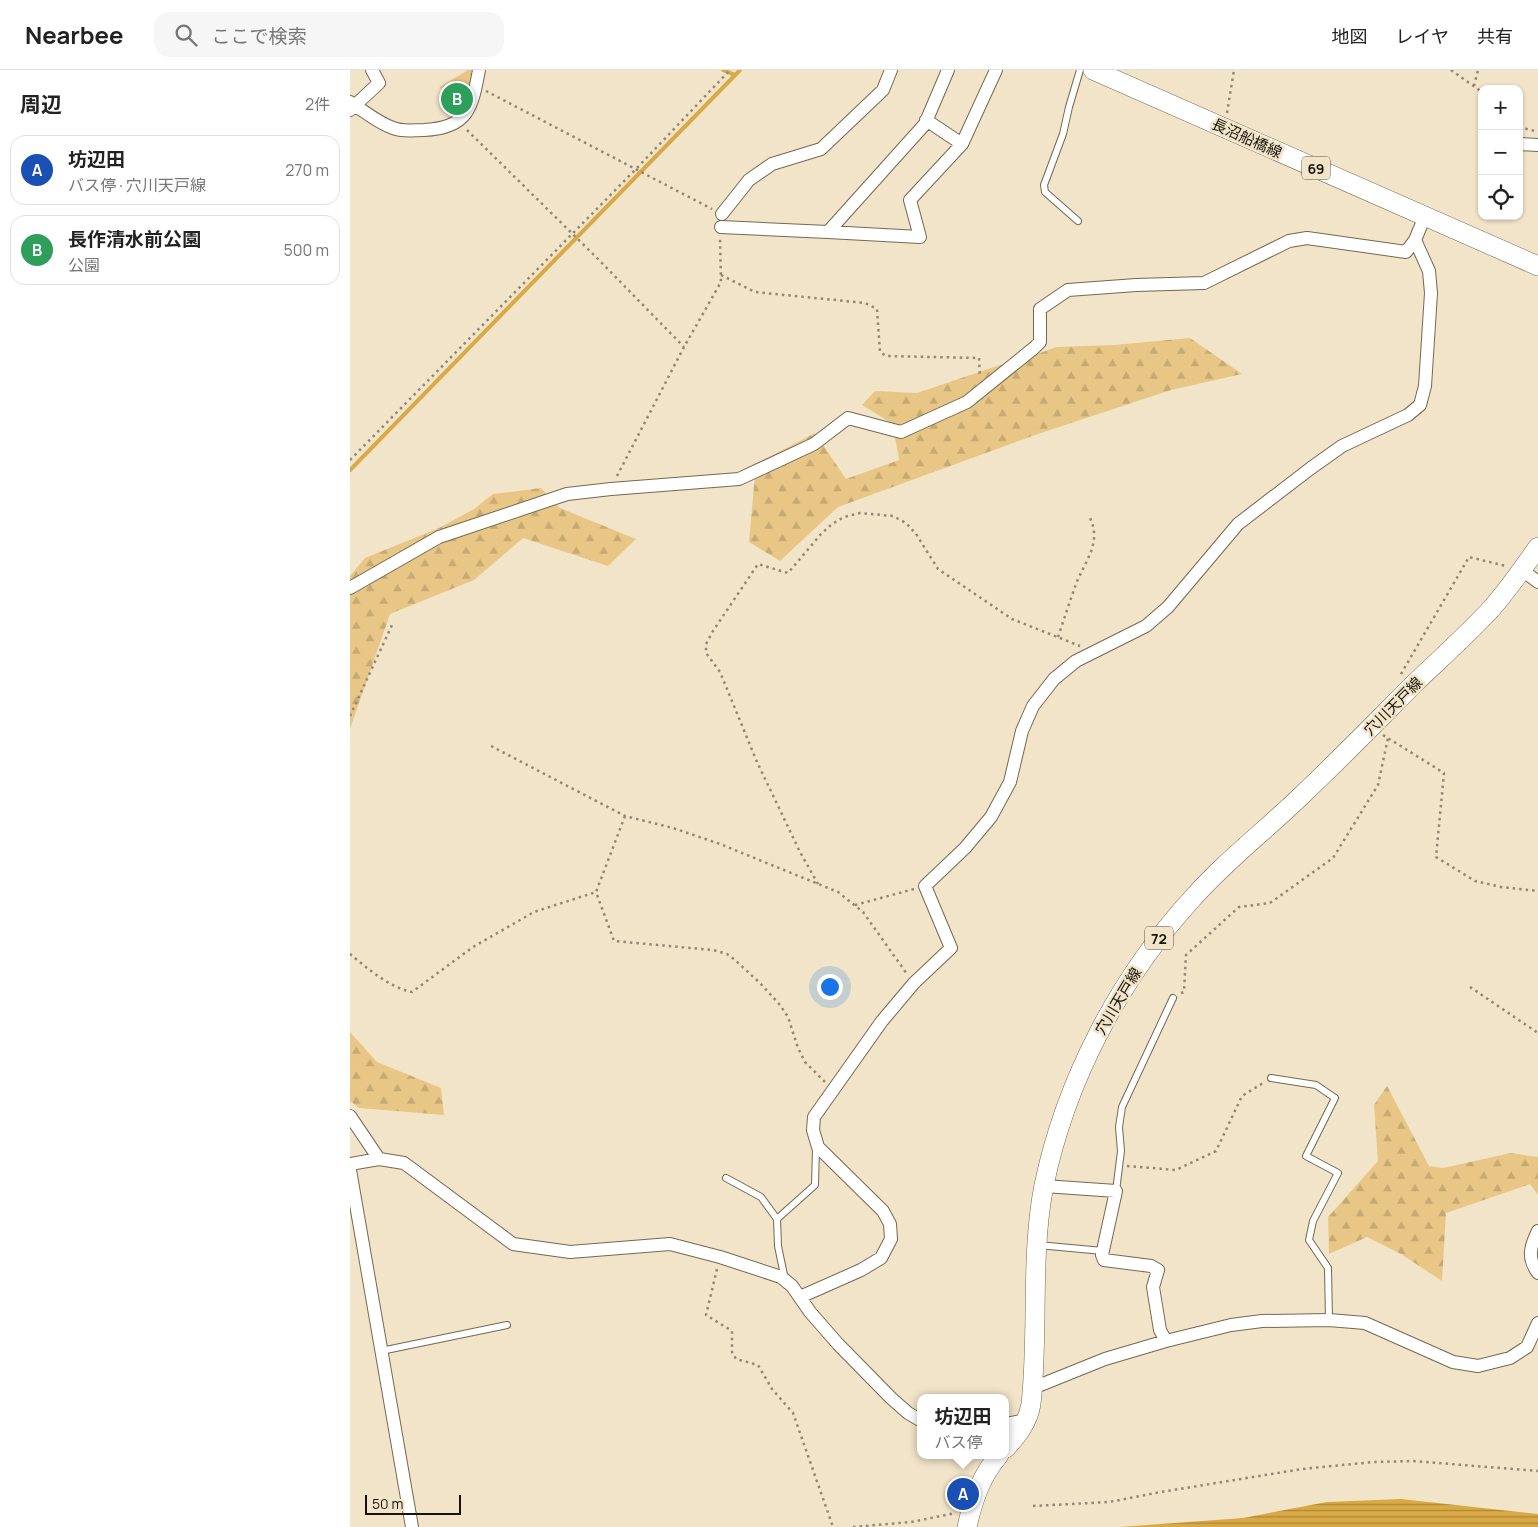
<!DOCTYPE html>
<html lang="ja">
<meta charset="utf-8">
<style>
:root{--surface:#fff;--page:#f6f6f6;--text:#222;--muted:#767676;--line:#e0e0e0;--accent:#7b56d0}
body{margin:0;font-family:Manrope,"Noto Sans JP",sans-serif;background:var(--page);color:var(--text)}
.controls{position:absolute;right:15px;top:15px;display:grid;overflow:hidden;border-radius:10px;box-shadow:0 1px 4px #0004}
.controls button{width:45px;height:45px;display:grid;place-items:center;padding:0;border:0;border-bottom:1px solid var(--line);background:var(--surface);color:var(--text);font:25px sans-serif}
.scale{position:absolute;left:15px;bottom:12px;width:96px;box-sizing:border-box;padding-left:5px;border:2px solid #18140a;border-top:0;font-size:14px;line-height:18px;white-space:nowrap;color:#18140a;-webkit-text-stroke:4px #f2e4c9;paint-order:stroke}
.you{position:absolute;left:479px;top:916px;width:18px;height:18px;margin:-12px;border:4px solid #fff;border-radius:50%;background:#1a73e8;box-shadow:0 0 0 8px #1a73e833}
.badge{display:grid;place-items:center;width:32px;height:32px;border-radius:50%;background:var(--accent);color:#fff;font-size:16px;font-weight:700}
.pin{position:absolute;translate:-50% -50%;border:2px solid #fff;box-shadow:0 1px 5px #0006}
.popup{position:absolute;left:567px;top:1324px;width:92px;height:65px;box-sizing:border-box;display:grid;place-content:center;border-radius:10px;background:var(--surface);filter:drop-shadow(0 1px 4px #0005);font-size:16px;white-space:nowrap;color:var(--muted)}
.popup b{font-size:19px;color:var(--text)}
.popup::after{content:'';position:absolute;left:50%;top:100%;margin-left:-10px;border:10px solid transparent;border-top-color:var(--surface)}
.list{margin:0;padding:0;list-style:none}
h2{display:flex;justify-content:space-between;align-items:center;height:65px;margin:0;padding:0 20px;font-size:21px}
h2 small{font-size:16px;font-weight:400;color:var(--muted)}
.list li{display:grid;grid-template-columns:32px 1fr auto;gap:15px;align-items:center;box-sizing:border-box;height:70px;margin:0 10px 10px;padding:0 10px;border:1px solid var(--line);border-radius:15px}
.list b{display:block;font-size:19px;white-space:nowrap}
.list p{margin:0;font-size:16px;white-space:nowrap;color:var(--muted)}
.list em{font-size:16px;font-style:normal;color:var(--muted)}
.icon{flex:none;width:28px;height:28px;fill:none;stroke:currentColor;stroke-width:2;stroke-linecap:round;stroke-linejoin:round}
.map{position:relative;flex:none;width:1188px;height:1457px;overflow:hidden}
header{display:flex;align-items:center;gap:30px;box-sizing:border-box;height:70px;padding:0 25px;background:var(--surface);border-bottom:1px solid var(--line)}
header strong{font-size:24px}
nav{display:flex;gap:28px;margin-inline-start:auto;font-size:18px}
.search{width:350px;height:45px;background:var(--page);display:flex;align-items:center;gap:12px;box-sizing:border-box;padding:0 18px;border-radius:15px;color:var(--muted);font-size:19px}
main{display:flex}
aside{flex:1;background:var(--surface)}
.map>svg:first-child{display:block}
.forest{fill:url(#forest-firs)}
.park{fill:#e8c786}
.water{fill:url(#water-rules)}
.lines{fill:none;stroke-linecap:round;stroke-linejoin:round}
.stream{stroke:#d8a944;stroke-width:4}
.service-casing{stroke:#746851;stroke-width:8}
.minor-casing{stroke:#746851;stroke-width:14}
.primary-casing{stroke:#746851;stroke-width:20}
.path{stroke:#918774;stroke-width:2.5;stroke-dasharray:2.5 4;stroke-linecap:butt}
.service{stroke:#fff;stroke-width:6}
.minor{stroke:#fff;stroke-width:12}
.primary{stroke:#fff;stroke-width:19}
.labels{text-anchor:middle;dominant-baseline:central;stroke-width:5;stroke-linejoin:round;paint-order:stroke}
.shield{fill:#f2e4c9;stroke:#595243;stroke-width:1}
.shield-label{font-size:14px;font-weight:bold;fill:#18140a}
.street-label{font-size:15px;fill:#18140a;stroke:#f2e4c9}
</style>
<header>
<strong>Nearbee</strong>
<div class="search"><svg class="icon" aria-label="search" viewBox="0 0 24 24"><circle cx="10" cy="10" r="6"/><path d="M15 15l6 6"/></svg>ここで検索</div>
<nav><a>地図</a><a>レイヤ</a><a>共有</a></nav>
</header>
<main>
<aside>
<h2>周辺<small>2件</small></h2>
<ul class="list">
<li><span class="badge" style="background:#1a4fb4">A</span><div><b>坊辺田</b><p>バス停 · 穴川天戸線</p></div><em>270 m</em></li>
<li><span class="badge" style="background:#2e9e5b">B</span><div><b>長作清水前公園</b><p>公園</p></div><em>500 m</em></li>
</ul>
</aside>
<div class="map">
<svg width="1188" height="1457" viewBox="0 0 1188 1457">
<defs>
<pattern id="forest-firs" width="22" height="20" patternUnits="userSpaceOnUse" patternTransform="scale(1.25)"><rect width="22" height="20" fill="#e8c786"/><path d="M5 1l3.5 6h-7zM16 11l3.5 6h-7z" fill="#c6aa72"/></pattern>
<pattern id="water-rules" width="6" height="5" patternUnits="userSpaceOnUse" patternTransform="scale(1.25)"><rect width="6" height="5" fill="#d8a944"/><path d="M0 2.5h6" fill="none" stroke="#ae8837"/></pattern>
</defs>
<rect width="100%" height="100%" fill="#f2e4c9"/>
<path class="forest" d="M840,268L892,304L821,320L685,365L488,437L430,491L399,472L406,394L465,363L496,409L549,390L543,354L512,335L525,321L567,323L644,297L677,288L706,277L764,275Z
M191,418L210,438L286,469L258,496L173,468L124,510L40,544L0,659V506L15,488L89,458L124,439L143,424Z
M0,962L27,992L91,1018L94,1045L9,1038L0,1031Z
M1037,1016L1079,1096L1093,1098L1161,1083L1188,1087V1125L1180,1114L1096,1143L1092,1211L1051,1184L1017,1167L979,1184L978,1147L1028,1091L1024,1035Z"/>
<path class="park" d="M118,0H123C123,15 116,33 107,46L90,17Z"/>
<path class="water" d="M1051,1429L1188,1444V1457H770L893,1448L977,1432Z"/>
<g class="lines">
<path class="stream" d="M373,0L385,5
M0,400L390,0"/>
<defs>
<path id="service" d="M728,151L695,122L694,115L713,64L719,37L730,0
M921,1008L966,1015L985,1028L956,1086L988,1103L963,1151L959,1170L978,1198L979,1250
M376,1108L411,1127L427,1149L428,1176L435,1210
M766,1121L771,1081L769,1057L772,1037L823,928
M427,1149L465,1115L466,1077
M688,1175L753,1181
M31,1281L157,1255"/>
<path id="minor" d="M0,32C14,41 28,53 43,58C52,62 64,60 74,60C118,58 122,38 129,0
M0,40L29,13L22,0
M576,50L612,74
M1169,74L1188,75
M372,144L399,110L422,94L471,79L533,20L541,0
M371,157L478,162L575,54L598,0
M478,162L570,167L560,130L612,74L646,0
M1172,500L1188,512
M0,518L89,467L217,424L261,419L389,409L464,374L498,348L551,362L617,332L684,278L690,272V239L718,220L786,215L854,213L939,171L957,168L1056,182L1065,170
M0,1046L29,1089
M0,1094L29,1089L54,1093L163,1174L220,1182L320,1174L370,1187L431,1207L442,1216L460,1242L488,1274L541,1328L558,1343L570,1350
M0,1100L62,1457
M694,1116L766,1121L752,1185L754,1190L801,1196L808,1200L803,1217L810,1260L816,1271
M1188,1161C1180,1177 1177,1188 1188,1203
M450,1227L511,1200L531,1188L541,1169L540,1154L533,1141L468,1077L463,1060L464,1047L532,951L564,913L601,878L575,816L615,778L641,747L660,712L672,661L683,636L704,609L726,591L796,556L818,537L888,454L961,398L992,376L1058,345L1070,335L1075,316L1081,223L1079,201L1065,170L1075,146
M683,1318L755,1289L816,1271L881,1255L912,1251L979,1250L1015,1253L1103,1292L1128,1296L1160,1288L1177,1277L1188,1253
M656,1354L676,1350"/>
<path id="primary" d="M743,0L1188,196
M656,1378C668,1365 678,1352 681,1334C689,1261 680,1187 694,1115C716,1010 769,909 841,830C874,792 915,761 951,726C990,689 1028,650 1066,612C1091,588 1117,565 1141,539C1158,520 1173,498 1188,477
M617,1457C623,1430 631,1406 649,1385"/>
</defs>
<use href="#service" class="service-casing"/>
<use href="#minor" class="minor-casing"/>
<use href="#primary" class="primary-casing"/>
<path class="path" d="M1101,0L1132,22
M1124,16L1128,0
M136,21L362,139
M877,43L884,0
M1169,57L1185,61
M117,60L247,188L334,277
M371,205L405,222L515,233L527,239L530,282L536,286L629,288L630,307
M0,390L286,99L380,0
M267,406L334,277L371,212L370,168
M708,567C714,549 720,531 726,514C735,491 752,473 740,448
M1051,604L1119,487L1156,496
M0,646L42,555
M1033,665L1094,703L1086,787L1125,811L1151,817L1188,821
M141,676L275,746L323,758L370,774L488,822L513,842L557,904
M275,746L246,822L264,871L363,880L377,884L385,890L410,913L430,935L438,947L448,978L455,992L475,1012
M468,814L450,782L407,692L370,602L356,583V574L363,561L408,494L438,503L471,464L482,454L494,447L510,443L543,446L556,453L566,464L588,499L662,549L730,576
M505,835L564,819
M0,884C18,899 39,917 62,922L123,877L184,842L246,822
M1120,917L1188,963
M831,923L834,922L836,885L889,837L920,833L983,788L1028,715L1038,668
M777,1096L826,1100L866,1081L892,1026L913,1013
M367,1199L356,1245L382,1261V1282L386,1289L408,1295L422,1319L443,1343L483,1457
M683,1436L759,1432L811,1422L952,1399L1023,1392L1063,1391L1188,1401
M503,1457L561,1452L606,1443"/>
<use href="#service" class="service"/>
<use href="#minor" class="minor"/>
<use href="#primary" class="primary"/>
</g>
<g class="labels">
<g class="shield">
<rect x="952" y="86.5" width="28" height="23" rx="4"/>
<rect x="795" y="856.5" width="28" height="23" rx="4"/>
</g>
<g class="shield-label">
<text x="966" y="98">69</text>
<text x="809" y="868">72</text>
</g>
<g class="street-label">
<text transform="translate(897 68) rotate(24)">長沼船橋線</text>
<text transform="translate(1043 636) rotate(-45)">穴川天戸線</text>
<text transform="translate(768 931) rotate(-59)">穴川天戸線</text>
</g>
</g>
</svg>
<div class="controls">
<button>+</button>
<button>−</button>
<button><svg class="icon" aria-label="locate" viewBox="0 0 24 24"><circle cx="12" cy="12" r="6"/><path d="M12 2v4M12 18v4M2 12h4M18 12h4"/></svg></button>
</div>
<div class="scale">50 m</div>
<div class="you"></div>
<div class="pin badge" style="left:613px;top:1424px;background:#1a4fb4">A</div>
<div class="popup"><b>坊辺田</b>バス停</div>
<div class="pin badge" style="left:107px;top:29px;background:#2e9e5b">B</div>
</div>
</main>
